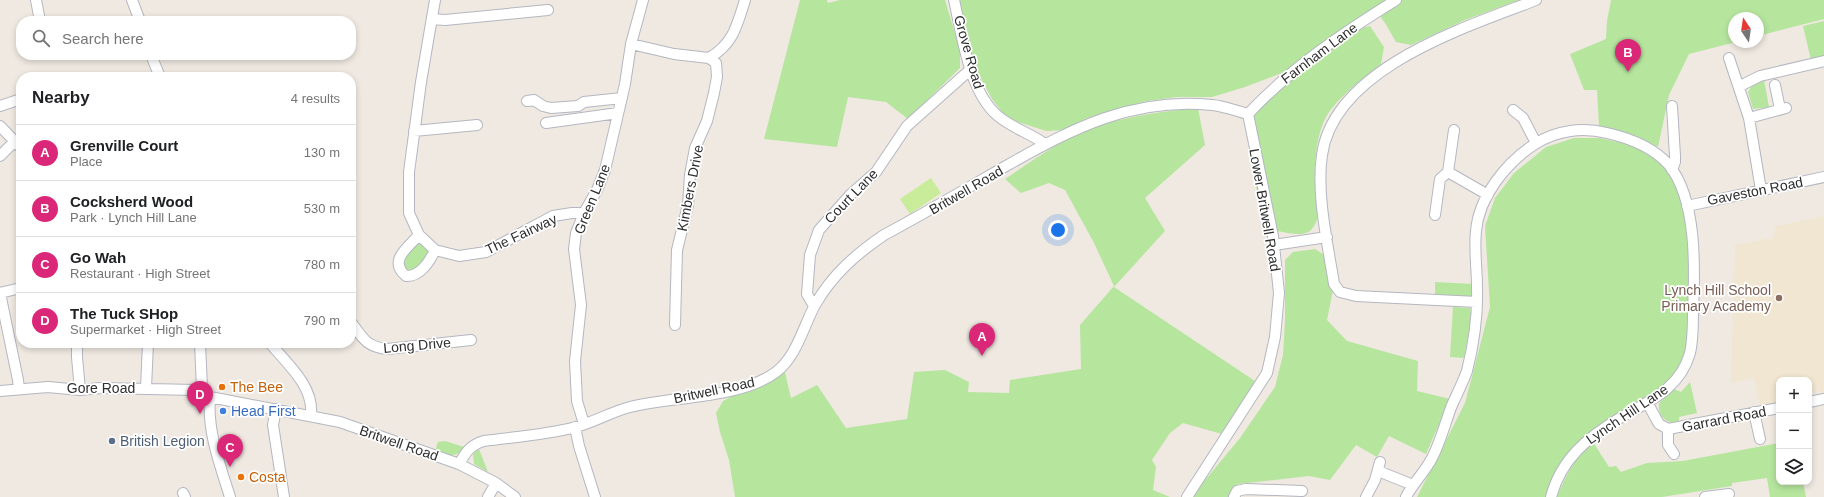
<!DOCTYPE html>
<meta charset="utf-8">
<style>
:root{--surface:#fff;--page:#f2f2f2;--text:#202124;--muted:#757577;--line:#e0e0e0;--accent:#db2777}
body{margin:0;font-family:Arial,sans-serif;background:var(--page);color:var(--text)}
.controls{position:absolute;right:12px;bottom:12px;display:grid;overflow:hidden;border-radius:8px;box-shadow:0 2px 6px #0003}
.controls button{width:36px;height:36px;display:grid;place-items:center;padding:0;border:0;border-bottom:1px solid var(--line);background:var(--surface);color:var(--text);font:20px sans-serif}
.compass{position:absolute;left:1728px;top:12px;width:36px;height:36px;border-radius:50%;background:var(--surface);box-shadow:0 2px 6px #0003;rotate:347deg}
.you{position:absolute;left:1058px;top:230px;width:14px;height:14px;margin:-10px;border:3px solid #fff;border-radius:50%;background:#1a73e8;box-shadow:0 0 0 6px #1a73e833}
.badge{display:grid;place-items:center;width:26px;height:26px;border-radius:50%;background:var(--accent);color:#fff;font-size:13px;font-weight:700}
.pin{position:absolute;translate:-50% -33px;filter:drop-shadow(0 1px 2px #0008)}
.pin::after{content:'';position:absolute;top:21px;width:14px;height:12px;background:inherit;clip-path:polygon(0 0,100% 0,50% 100%)}
.list{margin:0;padding:0;list-style:none}
h2{display:flex;justify-content:space-between;align-items:center;height:52px;margin:0;padding:0 16px;font-size:17px}
h2 small{font-size:13px;font-weight:400;color:var(--muted)}
.list li{display:grid;grid-template-columns:26px 1fr auto;gap:12px;align-items:center;box-sizing:border-box;height:56px;padding:0 16px;border-top:1px solid var(--line)}
.list b{display:block;font-size:15px;white-space:nowrap}
.list p{margin:0;font-size:13px;white-space:nowrap;color:var(--muted)}
.list em{font-size:13px;font-style:normal;color:var(--muted)}
.icon{flex:none;width:22px;height:22px;fill:none;stroke:currentColor;stroke-width:2;stroke-linecap:round;stroke-linejoin:round}
.map{position:relative;flex:none;width:1824px;height:497px;overflow:hidden}
.search{position:absolute;background:var(--surface);box-shadow:0 2px 6px #0003;left:16px;top:16px;width:340px;height:44px;display:flex;align-items:center;gap:10px;box-sizing:border-box;padding:0 14px;border-radius:16px;color:var(--muted);font-size:15px}
.panel{position:absolute;background:var(--surface);box-shadow:0 2px 6px #0003;left:16px;top:72px;width:340px;height:276px;border-radius:16px}
.map>svg:first-child{display:block}
.education{fill:#f0e6d1}
.green{fill:#b6e59e}
.pitch{fill:#c9ec9a}
.lines{fill:none;stroke-linecap:round;stroke-linejoin:round}
.minor-casing{stroke:#b4b7c1;stroke-width:12}
.minor{stroke:#fff;stroke-width:10}
.education-dot{fill:#8d6e63;stroke:#fff;stroke-width:1.5}
.food-dot{fill:#e8710a;stroke:#fff;stroke-width:1.5}
.shop-dot{fill:#3f7fe0;stroke:#fff;stroke-width:1.5}
.service-dot{fill:#5c6f8a;stroke:#fff;stroke-width:1.5}
.labels{text-anchor:middle;dominant-baseline:central;stroke-width:3.5;stroke-linejoin:round;paint-order:stroke}
.street-label{font-size:14px;fill:#2e2e2e;stroke:#fff}
.education-label{font-size:14px;fill:#785e54;stroke:#fff;text-anchor:end}
.food-label{font-size:14px;fill:#c56008;stroke:#fff;text-anchor:start}
.shop-label{font-size:14px;fill:#366cbe;stroke:#fff;text-anchor:start}
.service-label{font-size:14px;fill:#4e5e75;stroke:#fff;text-anchor:start}
</style>
<div class="map">
<svg width="1824" height="497" viewBox="0 0 1824 497">
<rect width="100%" height="100%" fill="#efe9e1"/>
<path class="education" d="M1824,216V396L1819,390L1813,392L1811,399H1809V380H1779V406L1761,409L1754,378L1731,383L1735,245L1761,240L1765,238L1771,240L1775,233L1774,227L1777,226Z"/>
<path class="green" d="M800,0H827L828,3L840,0H945L960,50V68L908,119L886,102L848,97L837,147L764,139Z
M958,0H1387L1348,24L1287,71L1245,87L1212,97H1177L1147,101L1087,118L1064,130L1046,131L1015,121L1003,113L992,99L977,71Z
M1402,0H1519L1465,20L1411,45L1396,42L1385,23L1379,15Z
M1611,0H1824V19L1758,36V18H1734V42H1736L1689,54L1669,95L1658,147L1636,136L1599,127L1597,90H1584L1570,54L1606,39L1607,21Z
M1824,21V57L1811,60L1803,26Z
M1370,26L1384,47L1381,64C1363,78 1338,97 1326,117C1317,133 1314,162 1315,180C1316,197 1324,216 1311,230C1303,239 1275,230 1264,228L1249,149L1250,117C1278,90 1333,32 1370,26Z
M1764,80L1769,107L1753,109L1748,92L1753,84Z
M1198,108L1205,145L1145,198L1165,231L1114,287L1264,387L1229,436L1183,423L1170,433L1152,460L1156,467L1153,490L1170,497H735L729,460L720,432L716,413L723,401L784,368L791,398L817,385L846,428L907,419L914,372L945,370L969,382L968,392L1009,393L1010,380L1081,369L1080,325L1114,286L1094,243L1065,190L1049,183L1021,193L1005,179C1036,158 1068,135 1104,124C1135,115 1166,111 1198,108Z
M1574,138H1600L1635,146L1662,163L1679,187L1687,216L1693,295L1685,357L1670,385L1592,430L1566,456L1550,487L1547,497H1417L1465,403L1490,307L1485,226L1495,198L1514,173L1546,147Z
M420,243L428,248V255L416,271L409,272L403,268L402,260L413,245Z
M1315,249L1326,256L1333,290L1327,320L1347,341L1418,361L1417,391L1450,399L1426,454L1389,436L1377,457L1356,445L1330,480L1309,476L1238,484L1234,497H1191L1240,438L1275,387L1283,355L1285,321V260L1293,252Z
M1435,282L1474,284L1472,298L1435,297Z
M1453,307L1470,308L1472,316L1464,358L1450,357Z
M1690,382L1697,413L1679,417V423C1665,423 1658,417 1659,403L1674,389L1681,392Z
M445,441L464,447C458,459 445,455 435,452L438,442Z
M1593,442L1609,467L1616,466L1621,472L1647,463L1683,461L1779,443V482H1803L1806,497H1770L1767,478L1732,483V486L1662,497H1557C1567,473 1574,459 1593,442Z
M479,449L488,472L474,464L473,454Z"/>
<path class="pitch" d="M931,178L941,193L910,214L900,199Z"/>
<g class="lines">
<defs>
<path id="minor" d="M36,0L40,21
M132,0L140,21
M435,0L421,82L409,172V213L419,235L435,250L459,256L486,252L553,216L572,213H584
M954,0C962,35 969,92 998,116C1012,128 1030,133 1045,144
M432,19L445,20L548,10
M631,44L674,54L709,58L716,63L717,77L714,93L707,121L695,148L690,175L688,205L677,250L675,325
M151,55L160,77
M709,58C733,44 737,26 745,0
M1729,58L1749,118L1761,190
M1775,85L1780,109
M1740,86L1760,76L1824,61
M527,101L534,100L543,106L551,108L578,106L584,102L622,98
M0,106L21,99
M1513,110L1523,118L1536,143
M1248,114C1291,68 1343,33 1396,0
M1749,118L1786,108
M546,123L618,113
M0,126L21,148
M414,131L477,125
M0,156L14,142
M1672,170L1675,162V156L1672,106
M1448,172L1488,195
M1687,206L1824,177
M1435,215L1440,179L1448,172L1454,130
M419,235C407,248 388,261 406,276C420,277 430,261 435,250
M1274,245L1327,237
M0,293L18,380L19,389
M0,293L21,288
M1477,302L1356,296L1340,292L1334,284C1328,245 1316,194 1322,155C1334,68 1466,27 1536,0
M814,306L807,294L810,255L819,230L850,195L876,172L907,126L971,69
M351,322C362,337 366,347 387,349L471,340
M77,343V357L80,390
M200,343L202,389L210,397L340,422L459,464L496,483L515,497
M270,343C287,364 314,386 311,415
M146,388L148,343
M0,391L48,387L80,390L100,388L196,390L202,389
M210,397C207,431 220,465 230,497
M1809,402L1824,399
M1648,404L1659,424L1668,429V445L1674,454
M276,409L273,425L284,497
M1754,412L1760,439
M584,424L577,401L575,361L581,305L574,249L576,233L584,213L597,190L605,170L625,84L631,44L643,0
M575,427L579,446L595,497
M1668,429L1779,408
M459,464C466,452 470,445 484,441C514,437 546,435 576,427C594,422 611,412 630,407C673,396 740,399 776,372C797,356 803,327 815,305C832,275 856,254 884,235C925,213 966,189 1006,166C1073,128 1133,97 1212,105C1224,106 1236,111 1248,114
M1378,471L1413,485
M183,493L185,497
M488,497L496,483
M1187,497L1267,373L1275,337L1279,293L1273,236L1248,114
M1234,497L1237,491L1246,489L1302,491
M1366,497L1375,480L1380,462
M1406,497C1413,483 1425,472 1432,458C1441,441 1445,423 1452,405C1457,394 1463,382 1467,371C1474,343 1478,316 1477,287C1477,269 1474,249 1476,231C1479,196 1507,162 1535,144C1557,130 1583,127 1607,133C1629,138 1654,148 1669,165C1697,200 1695,268 1693,311C1693,325 1693,340 1690,353C1680,389 1649,401 1620,418C1588,437 1561,459 1551,497
M1705,497L1729,494"/>
</defs>
<use href="#minor" class="minor-casing"/>
<use href="#minor" class="minor"/>
</g>
<circle class="education-dot" cx="1779" cy="298" r="4"/>
<g class="food-dot">
<circle cx="222" cy="387" r="4"/>
<circle cx="241" cy="477" r="4"/>
</g>
<circle class="shop-dot" cx="223" cy="411" r="4"/>
<circle class="service-dot" cx="112" cy="441" r="4"/>
<g class="labels">
<g class="street-label">
<text transform="translate(969 52) rotate(74)">Grove Road</text>
<text transform="translate(1319 53) rotate(-37)">Farnham Lane</text>
<text transform="translate(690 188) rotate(-79)">Kimbers Drive</text>
<text transform="translate(966 190) rotate(-30)">Britwell Road</text>
<text transform="translate(1755 191) rotate(-11)">Gaveston Road</text>
<text transform="translate(851 196) rotate(-46)">Court Lane</text>
<text transform="translate(592 199) rotate(-68)">Green Lane</text>
<text transform="translate(1265 210) rotate(80)">Lower Britwell Road</text>
<text transform="translate(521 234) rotate(-25)">The Fairway</text>
<text transform="translate(417 345) rotate(-5)">Long Drive</text>
<text x="101" y="388">Gore Road</text>
<text transform="translate(714 390) rotate(-12)">Britwell Road</text>
<text transform="translate(1627 414) rotate(-34)">Lynch Hill Lane</text>
<text transform="translate(1724 419) rotate(-11)">Garrard Road</text>
<text transform="translate(399 443) rotate(19)">Britwell Road</text>
</g>
<g class="education-label">
<text x="1771" y="290">Lynch Hill School<tspan x="1771" dy="16">Primary Academy</tspan></text>
</g>
<g class="food-label">
<text x="230" y="387">The Bee</text>
<text x="249" y="477">Costa</text>
</g>
<g class="shop-label">
<text x="231" y="411">Head First</text>
</g>
<g class="service-label">
<text x="120" y="441">British Legion</text>
</g>
</g>
</svg>
<div class="controls">
<button>+</button>
<button>−</button>
<button><svg class="icon" aria-label="layers" viewBox="0 0 24 24"><path d="M12 4l9 5-9 5-9-5zM3 14l9 5 9-5"/></svg></button>
</div>
<svg class="compass" viewBox="-18 -18 36 36"><path d="M0-13l5 13h-10z" fill="#e53935"/><path d="M0 13l5-13h-10z" fill="#757577"/></svg>
<div class="you"></div>
<div class="pin badge" style="left:982px;top:356px">A</div>
<div class="pin badge" style="left:1628px;top:72px">B</div>
<div class="pin badge" style="left:230px;top:467px">C</div>
<div class="pin badge" style="left:200px;top:414px">D</div>
<div class="search"><svg class="icon" aria-label="search" viewBox="0 0 24 24"><circle cx="10" cy="10" r="6"/><path d="M15 15l6 6"/></svg>Search here</div>
<section class="panel">
<h2>Nearby<small>4 results</small></h2>
<ul class="list">
<li><span class="badge">A</span><div><b>Grenville Court</b><p>Place</p></div><em>130 m</em></li>
<li><span class="badge">B</span><div><b>Cocksherd Wood</b><p>Park · Lynch Hill Lane</p></div><em>530 m</em></li>
<li><span class="badge">C</span><div><b>Go Wah</b><p>Restaurant · High Street</p></div><em>780 m</em></li>
<li><span class="badge">D</span><div><b>The Tuck SHop</b><p>Supermarket · High Street</p></div><em>790 m</em></li>
</ul>
</section>
</div>
